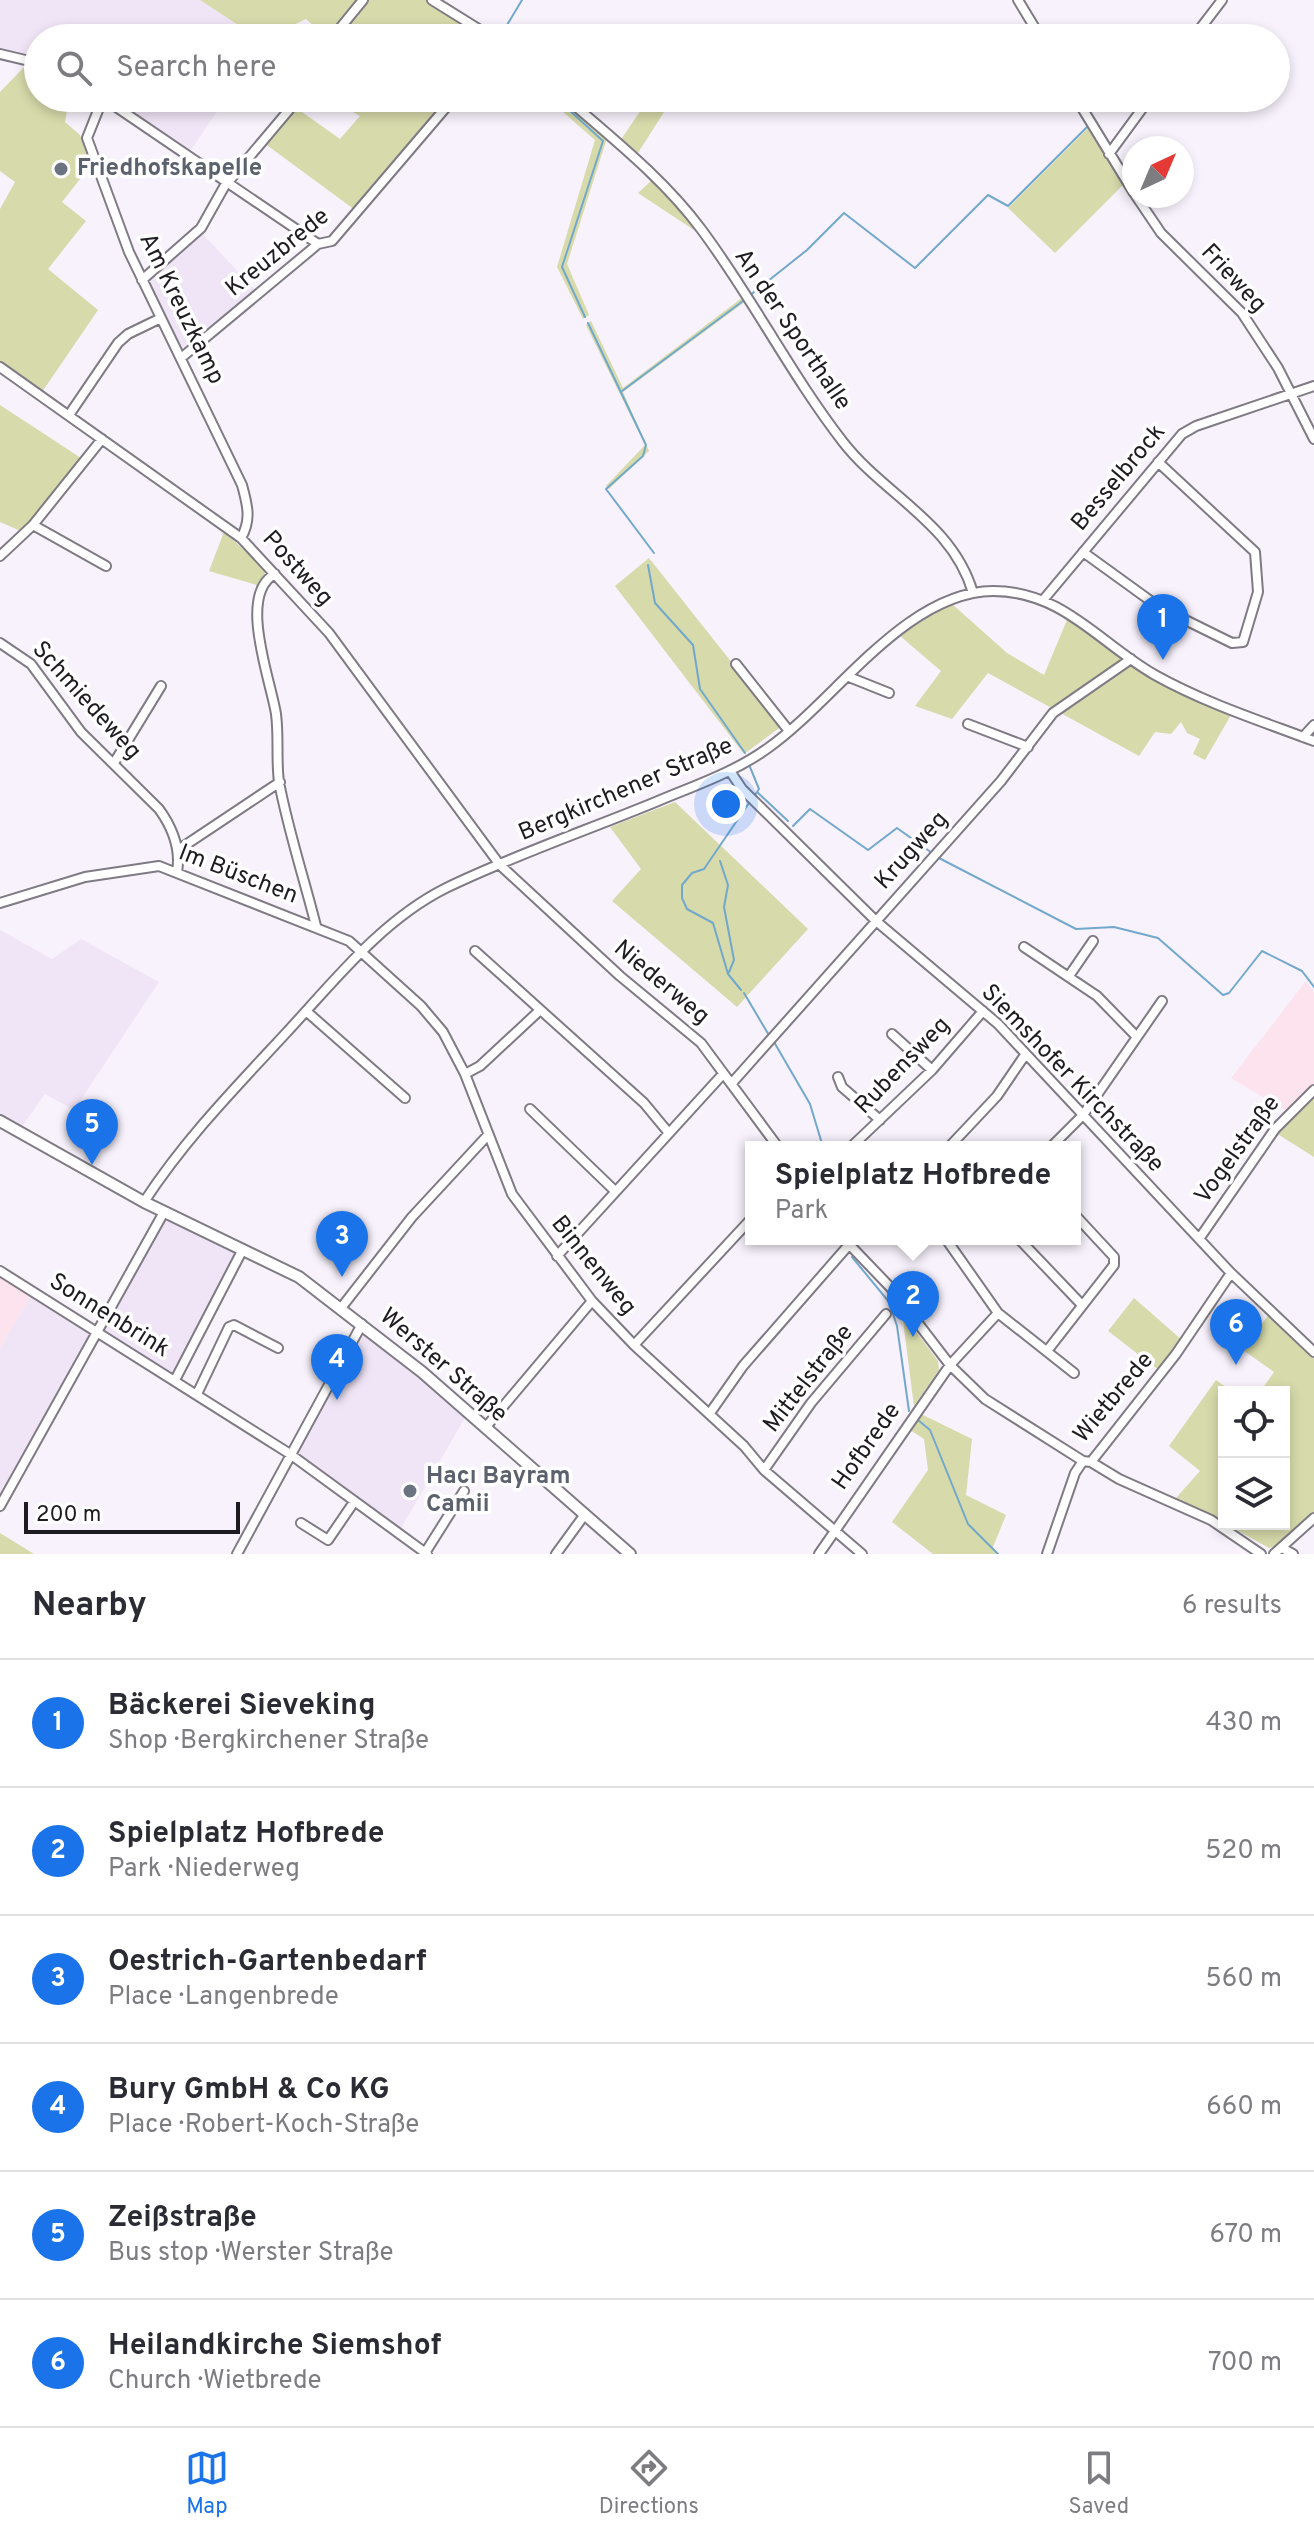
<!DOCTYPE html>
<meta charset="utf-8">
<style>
:root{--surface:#fff;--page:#f2f2f3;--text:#2b2b33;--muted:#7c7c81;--line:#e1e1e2;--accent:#1a73e8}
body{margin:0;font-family:Overpass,sans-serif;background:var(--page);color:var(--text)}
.controls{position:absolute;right:24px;bottom:24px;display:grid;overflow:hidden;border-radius:0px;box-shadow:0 4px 12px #0003}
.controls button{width:72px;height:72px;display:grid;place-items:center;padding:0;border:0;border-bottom:2px solid var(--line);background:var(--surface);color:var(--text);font:40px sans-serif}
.compass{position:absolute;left:1122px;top:136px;width:72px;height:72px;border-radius:50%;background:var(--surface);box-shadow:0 4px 12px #0003;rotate:44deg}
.scale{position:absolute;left:24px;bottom:20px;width:216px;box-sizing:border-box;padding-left:8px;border:4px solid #1e1c20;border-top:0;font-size:22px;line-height:28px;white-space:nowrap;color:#1e1c20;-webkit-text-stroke:6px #fff;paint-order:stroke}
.you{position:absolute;left:726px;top:804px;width:28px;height:28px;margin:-20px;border:6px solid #fff;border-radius:50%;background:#1a73e8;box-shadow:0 0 0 12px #1a73e833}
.badge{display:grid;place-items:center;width:52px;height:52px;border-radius:50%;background:var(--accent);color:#fff;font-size:26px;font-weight:700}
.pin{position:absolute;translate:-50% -66px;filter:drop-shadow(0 2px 4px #0008)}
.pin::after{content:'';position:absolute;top:42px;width:28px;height:24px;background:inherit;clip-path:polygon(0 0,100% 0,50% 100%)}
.popup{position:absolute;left:745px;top:1141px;width:336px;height:104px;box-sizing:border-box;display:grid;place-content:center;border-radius:0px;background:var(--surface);filter:drop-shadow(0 2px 6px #0005);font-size:26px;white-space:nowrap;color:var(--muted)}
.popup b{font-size:30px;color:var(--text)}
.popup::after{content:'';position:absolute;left:50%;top:100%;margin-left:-16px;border:16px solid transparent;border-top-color:var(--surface)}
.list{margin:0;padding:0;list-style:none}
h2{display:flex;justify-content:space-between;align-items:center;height:104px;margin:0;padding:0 32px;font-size:34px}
h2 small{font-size:26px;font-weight:400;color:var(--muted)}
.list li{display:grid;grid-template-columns:52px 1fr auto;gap:24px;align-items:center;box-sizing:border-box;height:128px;padding:0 32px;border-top:2px solid var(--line)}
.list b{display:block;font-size:30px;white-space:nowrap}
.list p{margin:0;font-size:26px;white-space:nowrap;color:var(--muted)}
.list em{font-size:26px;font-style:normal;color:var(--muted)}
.icon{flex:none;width:44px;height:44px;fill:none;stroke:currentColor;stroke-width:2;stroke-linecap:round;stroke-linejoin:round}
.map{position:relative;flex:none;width:1314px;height:1554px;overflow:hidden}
.search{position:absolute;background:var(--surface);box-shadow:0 4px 12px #0003;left:24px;right:24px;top:24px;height:88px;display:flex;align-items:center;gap:20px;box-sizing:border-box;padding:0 28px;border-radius:44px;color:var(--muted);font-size:30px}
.sheet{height:872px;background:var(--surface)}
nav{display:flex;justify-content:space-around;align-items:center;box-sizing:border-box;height:112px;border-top:2px solid var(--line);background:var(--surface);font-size:22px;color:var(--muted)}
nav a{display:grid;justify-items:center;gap:4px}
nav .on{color:var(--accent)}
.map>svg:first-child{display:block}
.commercial{fill:#fce3ed}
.built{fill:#f0e5f6}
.green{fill:#d7daaa}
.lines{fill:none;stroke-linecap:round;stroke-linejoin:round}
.stream{stroke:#72a8cc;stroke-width:2}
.minor-casing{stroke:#7f7a83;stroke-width:12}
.major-casing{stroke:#7f7a83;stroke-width:14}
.minor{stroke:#fff;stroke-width:8}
.major{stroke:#fff;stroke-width:10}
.worship-dot{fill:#6b7280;stroke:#fff;stroke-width:3}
.labels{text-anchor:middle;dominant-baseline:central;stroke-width:7;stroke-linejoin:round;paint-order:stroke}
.worship-label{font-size:24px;font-weight:bold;fill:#5b616d;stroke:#fff;text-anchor:start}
.street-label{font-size:24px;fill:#1e1c20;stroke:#fff}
</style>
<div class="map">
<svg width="1314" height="1554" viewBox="0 0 1314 1554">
<rect width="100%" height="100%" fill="#f8f2fc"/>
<path class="commercial" d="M1306,981L1314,992V1096L1293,1115L1231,1078Z
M0,1268L34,1290L0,1348Z"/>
<path class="built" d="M0,0H200L237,24L228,38H38V61L0,52Z
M104,98H226L189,153Z
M201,232L255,290L179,350L149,286L151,280Z
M0,930L52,959L81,939L159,982L74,1110L45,1094L18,1132L0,1122Z
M159,1215L238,1250L174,1381L95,1334L0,1514V1348L34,1290L94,1328Z
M360,1327L466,1416L397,1535L291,1454Z"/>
<path class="green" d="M200,0H427L487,38H327L306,19L267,38H258Z
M27,64L38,69V98H65L68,106L65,122L80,135L91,165L62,202L86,221L48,269L98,310L42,392L0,362V209L15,182L0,171V92Z
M334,98H451L355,210L264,143L295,107L340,139L360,116L331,100Z
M547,98H560L607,138L567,264L589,315L583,319L557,267L595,140Z
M649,98H673L636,156L620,141Z
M1088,128L1124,184L1055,253L1008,208Z
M652,180L697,228L694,230L638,193Z
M743,297L746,301L623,392L649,451L609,489L606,486L645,445L586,325L591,321L623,388Z
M0,405L84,460L23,532L0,522Z
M224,532L266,569L260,586L209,571Z
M649,558L782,726L744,754L615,586Z
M951,603L1007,653L1044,675L1067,620L1159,683L1231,715L1205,760L1193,754L1200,739L1187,733L1181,722L1171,734L1155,732L1139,756L988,673L952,719L915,706L941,671L899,635Z
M675,802L808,929L737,1007L612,901L641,869L610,827Z
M1314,1096V1157L1276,1133Z
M1134,1298L1183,1341L1160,1371L1108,1331Z
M902,1313L938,1361L939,1370L914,1406Z
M1269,1314L1314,1359V1513L1279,1545L1269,1548L1226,1524H1284V1392H1260L1274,1372L1243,1350Z
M1216,1380L1233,1392H1224V1523L1176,1498L1200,1471L1169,1446Z
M921,1414L972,1439L966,1495L1006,1515L993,1547L998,1554H933L892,1522L928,1470L924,1439L910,1430Z
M0,1533L34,1554H0Z"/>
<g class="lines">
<path class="stream" d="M501,35L522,0
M556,98L603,141L562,267L585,317
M1132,115L1145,98
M1112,142L1128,121
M749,296L807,250L844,213L915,268L988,195L1008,206L1087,127
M588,323L646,445L643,456L606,489L654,553
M622,391L743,301
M648,565L655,603L693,645L700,689L745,753
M750,767L759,789L755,795
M757,792L788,821
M793,826L810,809L868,850L897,828L932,853
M937,857L1076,929L1114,927L1158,938L1223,995L1229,993L1262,951L1302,971L1314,987
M720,861L728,885L724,907L734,960L729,972
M741,990L728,974L713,923L687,909L682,898V885L692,873L704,869L749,803
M744,993L770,1037
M774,1042L810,1104L823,1147
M852,1257L889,1302L897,1326L909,1411
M918,1420L930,1430L968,1524L998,1554"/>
<defs>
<path id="minor" d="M432,0L493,38
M1018,0L1041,38
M332,38L363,0
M1193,38L1222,0
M0,54L38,63
M103,98L87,138L129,252L242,485C247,504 252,519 241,538
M103,98L318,244
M566,98C612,138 664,179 701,229C752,297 791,375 843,442C884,495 953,523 973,593
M1076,98L1134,193
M1109,154L1150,98
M1136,196L1161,233L1242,313L1278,368L1314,439
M142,280L201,228L224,187L299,98
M181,358L318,244L332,241L454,98
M0,367L241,538L329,633L500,865L620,976L701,1043L778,1147
M69,415L118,343L128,334L161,318
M33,525L106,566
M1083,552L1159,607L1232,643L1243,642L1258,592L1255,552L1158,462
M0,556L33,525L102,439
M275,574C237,594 271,681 276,714C279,737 276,759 279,782C288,830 304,878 316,926
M1044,599L1182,434L1196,426L1314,386
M0,643L31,664L81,732L159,809C172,827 181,849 177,872
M736,664L789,731
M849,677L889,693
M968,724L1028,747
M1303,737L1314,725
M114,763L161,686
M730,771L742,789L876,921L998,1024L1231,1273L1314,1352
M178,850L280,782
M0,903L85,877L159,866L349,941L421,1006L443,1032L465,1074L512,1194L592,1301L634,1345L744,1446L764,1470L862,1554
M1024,947L1097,996L1137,1037
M475,951L644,1103L668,1132
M1069,976L1093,941
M306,1011L405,1098
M892,1034L932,1070
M465,1074L480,1066L538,1012
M838,1077L842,1087L880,1120
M732,1083L1001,781L1053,713L1131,659
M530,1109L615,1191
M835,1147H841
M851,1147L932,1070L983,1011
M949,1147L997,1096L1025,1055
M1051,1147L1083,1115L1162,1001
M144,1202C185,1139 236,1087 287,1032C335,980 382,920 446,888C514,855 588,830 658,801C696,785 735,772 768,748C835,701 905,592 993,591C1063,591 1099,643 1155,675C1205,703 1261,721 1314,741
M844,1239L891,1288L950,1365L985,1399L1083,1461L1091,1462
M946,1239L998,1313L1074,1373
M1019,1239L1082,1305
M1199,1239L1275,1129L1314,1090
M557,1256L723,1074
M0,1271L290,1454L427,1554
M341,1308L412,1217L488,1135
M634,1345L751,1219
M1047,1351L1114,1265V1257L1075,1215
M175,1380L243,1249
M197,1394L229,1327L234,1325L278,1348
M710,1413L743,1366L854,1239
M485,1428L592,1301
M1091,1462L1176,1354L1231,1273
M1091,1462L1119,1479L1211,1520L1261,1554
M764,1470L811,1403L886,1314
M0,1506L164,1212
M301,1523L328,1540L354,1502
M1282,1548L1293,1554
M425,1553L464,1491
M237,1554L362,1324
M556,1554L583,1517
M819,1554L950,1365L998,1313
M1047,1554L1075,1473L1083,1461
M1274,1554L1314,1518"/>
<path id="major" d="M0,1121L144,1202L299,1277L422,1372L630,1554"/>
</defs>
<use href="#minor" class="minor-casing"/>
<use href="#major" class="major-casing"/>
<use href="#minor" class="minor"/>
<use href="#major" class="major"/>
</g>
<g class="worship-dot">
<circle cx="61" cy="169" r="8"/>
<circle cx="410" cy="1491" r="8"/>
</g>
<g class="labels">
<g class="worship-label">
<text x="77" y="169">Friedhofskapelle</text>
<text x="426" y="1477">Hacı Bayram<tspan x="426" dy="28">Camii</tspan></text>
</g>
<g class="street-label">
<text transform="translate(278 253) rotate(-39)">Kreuzbrede</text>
<text transform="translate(1233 279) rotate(47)">Frieweg</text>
<text transform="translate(181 309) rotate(64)">Am Kreuzkamp</text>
<text transform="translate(792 330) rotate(56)">An der Sporthalle</text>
<text transform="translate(1119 478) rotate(-50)">Besselbrock</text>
<text transform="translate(297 569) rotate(48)">Postweg</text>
<text transform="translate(86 701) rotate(48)">Schmiedeweg</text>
<text transform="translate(626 790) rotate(-23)">Bergkirchener Straße</text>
<text transform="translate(912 851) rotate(-48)">Krugweg</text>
<text transform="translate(238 875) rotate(21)">Im Büschen</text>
<text transform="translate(661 983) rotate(40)">Niederweg</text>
<text transform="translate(903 1066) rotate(-46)">Rubensweg</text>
<text transform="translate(1072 1079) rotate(46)">Siemshofer Kirchstraße</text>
<text transform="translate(1238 1150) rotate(-54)">Vogelstraße</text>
<text transform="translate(593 1266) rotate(51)">Binnenweg</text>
<text transform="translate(109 1316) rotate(32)">Sonnenbrink</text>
<text transform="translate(443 1366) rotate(41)">Werster Straße</text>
<text transform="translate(809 1379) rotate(-52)">Mittelstraße</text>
<text transform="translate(1114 1398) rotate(-50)">Wietbrede</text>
<text transform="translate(867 1447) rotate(-55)">Hofbrede</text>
</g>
</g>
</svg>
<div class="controls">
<button><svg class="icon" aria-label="locate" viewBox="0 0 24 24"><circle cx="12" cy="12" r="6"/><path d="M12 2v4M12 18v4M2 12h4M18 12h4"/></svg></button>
<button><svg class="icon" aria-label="layers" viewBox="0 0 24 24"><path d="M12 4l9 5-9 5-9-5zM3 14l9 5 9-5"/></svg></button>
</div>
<svg class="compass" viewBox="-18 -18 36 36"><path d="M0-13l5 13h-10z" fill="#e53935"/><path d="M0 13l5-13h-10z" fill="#7c7c81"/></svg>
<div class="scale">200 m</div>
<div class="you"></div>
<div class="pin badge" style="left:1163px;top:660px">1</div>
<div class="pin badge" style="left:913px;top:1337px">2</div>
<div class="popup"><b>Spielplatz Hofbrede</b>Park</div>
<div class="pin badge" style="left:342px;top:1277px">3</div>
<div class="pin badge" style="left:337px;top:1400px">4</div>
<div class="pin badge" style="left:92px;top:1165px">5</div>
<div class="pin badge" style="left:1236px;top:1365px">6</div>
<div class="search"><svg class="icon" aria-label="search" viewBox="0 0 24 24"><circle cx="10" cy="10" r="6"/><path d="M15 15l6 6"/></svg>Search here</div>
</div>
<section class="sheet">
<h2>Nearby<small>6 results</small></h2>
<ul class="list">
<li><span class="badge">1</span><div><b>Bäckerei Sieveking</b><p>Shop · Bergkirchener Straße</p></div><em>430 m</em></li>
<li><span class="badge">2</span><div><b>Spielplatz Hofbrede</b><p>Park · Niederweg</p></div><em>520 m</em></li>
<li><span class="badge">3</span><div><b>Oestrich-Gartenbedarf</b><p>Place · Langenbrede</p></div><em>560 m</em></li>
<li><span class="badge">4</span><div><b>Bury GmbH &amp; Co KG</b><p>Place · Robert-Koch-Straße</p></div><em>660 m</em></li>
<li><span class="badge">5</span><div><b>Zeißstraße</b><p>Bus stop · Werster Straße</p></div><em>670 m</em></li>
<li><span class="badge">6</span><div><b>Heilandkirche Siemshof</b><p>Church · Wietbrede</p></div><em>700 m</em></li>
</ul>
</section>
<nav>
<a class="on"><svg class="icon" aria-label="map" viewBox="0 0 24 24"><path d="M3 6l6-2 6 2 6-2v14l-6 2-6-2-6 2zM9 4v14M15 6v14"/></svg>Map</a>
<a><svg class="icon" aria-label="directions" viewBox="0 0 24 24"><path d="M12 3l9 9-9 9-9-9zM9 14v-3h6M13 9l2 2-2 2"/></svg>Directions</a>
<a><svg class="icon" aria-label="saved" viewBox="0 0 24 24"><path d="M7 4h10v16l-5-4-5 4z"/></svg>Saved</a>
</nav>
